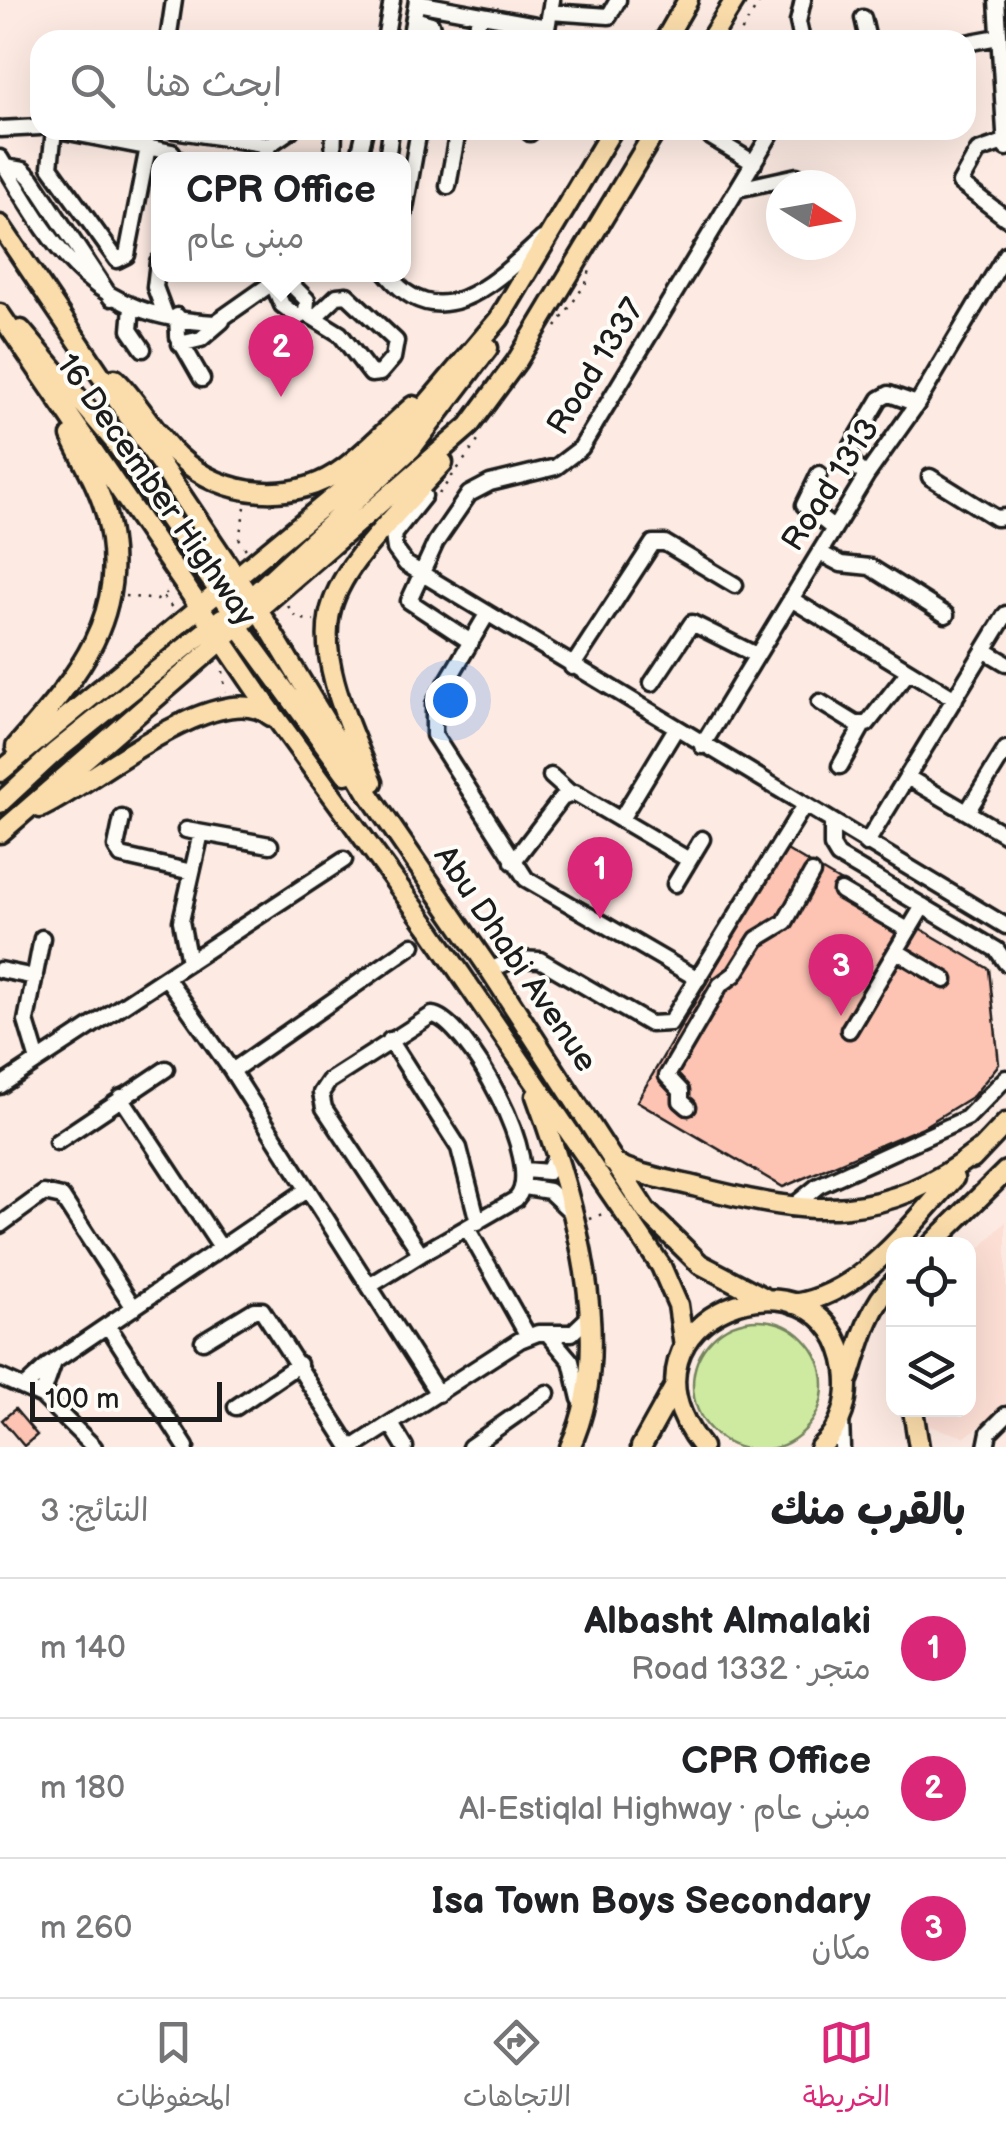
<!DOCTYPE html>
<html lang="ar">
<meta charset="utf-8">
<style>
:root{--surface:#fff;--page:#f2f2f2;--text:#202124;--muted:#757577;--line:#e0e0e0;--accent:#db2777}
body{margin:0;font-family:"Balsamiq Sans","Playpen Sans Arabic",sans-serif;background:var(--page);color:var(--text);direction:rtl}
.controls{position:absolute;right:30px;bottom:30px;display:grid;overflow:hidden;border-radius:20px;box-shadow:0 10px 40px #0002}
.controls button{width:90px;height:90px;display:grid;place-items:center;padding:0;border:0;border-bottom:2px solid var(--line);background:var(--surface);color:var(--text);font:50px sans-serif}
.compass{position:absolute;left:766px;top:170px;width:90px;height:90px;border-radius:50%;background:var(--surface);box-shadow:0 10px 40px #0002;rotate:101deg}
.scale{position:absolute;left:30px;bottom:25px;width:192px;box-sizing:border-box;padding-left:10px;border:5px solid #1c1c1c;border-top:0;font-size:28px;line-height:35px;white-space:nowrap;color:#1c1c1c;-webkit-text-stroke:8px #fdfcf7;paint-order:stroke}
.you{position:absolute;left:450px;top:700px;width:35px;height:35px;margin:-25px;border:8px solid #fff;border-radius:50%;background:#1a73e8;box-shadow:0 0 0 15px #1a73e833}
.badge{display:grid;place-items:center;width:65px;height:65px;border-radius:50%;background:var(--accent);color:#fff;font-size:32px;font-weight:700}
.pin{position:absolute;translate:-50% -82px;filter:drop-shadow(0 2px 5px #0008)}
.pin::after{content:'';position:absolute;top:52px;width:35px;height:30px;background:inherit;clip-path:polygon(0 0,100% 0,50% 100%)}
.popup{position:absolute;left:151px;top:152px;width:260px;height:130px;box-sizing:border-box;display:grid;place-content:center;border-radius:20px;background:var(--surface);filter:drop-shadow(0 2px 8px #0005);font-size:32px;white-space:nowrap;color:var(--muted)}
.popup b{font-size:38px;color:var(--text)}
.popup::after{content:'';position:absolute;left:50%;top:100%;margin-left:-20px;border:20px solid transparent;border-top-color:var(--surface)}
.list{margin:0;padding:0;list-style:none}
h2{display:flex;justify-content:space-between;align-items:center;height:130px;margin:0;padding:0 40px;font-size:42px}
h2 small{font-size:32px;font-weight:400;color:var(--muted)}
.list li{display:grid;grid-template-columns:65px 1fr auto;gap:30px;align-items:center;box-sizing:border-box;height:140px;padding:0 40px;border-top:2px solid var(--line)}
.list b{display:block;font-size:38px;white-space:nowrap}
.list p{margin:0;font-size:32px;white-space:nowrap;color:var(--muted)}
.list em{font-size:32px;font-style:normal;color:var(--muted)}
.icon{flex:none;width:55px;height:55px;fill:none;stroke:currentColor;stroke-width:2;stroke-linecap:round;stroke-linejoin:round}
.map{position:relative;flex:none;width:1006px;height:1447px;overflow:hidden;direction:ltr}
.search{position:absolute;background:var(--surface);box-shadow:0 10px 40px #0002;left:30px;right:30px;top:30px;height:110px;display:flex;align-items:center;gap:25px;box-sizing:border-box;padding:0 35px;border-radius:30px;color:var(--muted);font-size:38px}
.sheet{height:550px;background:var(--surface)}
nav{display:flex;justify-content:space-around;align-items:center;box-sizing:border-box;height:140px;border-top:2px solid var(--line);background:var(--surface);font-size:28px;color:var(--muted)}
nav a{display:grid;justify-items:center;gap:5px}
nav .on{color:var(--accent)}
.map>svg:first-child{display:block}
.built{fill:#fddfd5}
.green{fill:#cdeaa0;stroke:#74835e;stroke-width:2.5}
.building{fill:#fdc3b3;stroke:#1c1c1c;stroke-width:2.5}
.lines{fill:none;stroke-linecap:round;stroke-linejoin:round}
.minor-casing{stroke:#1c1c1c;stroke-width:21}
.major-casing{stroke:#1c1c1c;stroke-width:25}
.path{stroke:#1c1c1c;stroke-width:2.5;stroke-dasharray:2.5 8;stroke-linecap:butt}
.minor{stroke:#fdfcf7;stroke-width:14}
.major{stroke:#fbddab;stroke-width:18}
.labels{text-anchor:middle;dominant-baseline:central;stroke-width:8;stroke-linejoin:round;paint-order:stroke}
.street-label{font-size:32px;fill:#1c1c1c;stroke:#fdfcf7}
</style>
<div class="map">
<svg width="1006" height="1447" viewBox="0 0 1006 1447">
<rect width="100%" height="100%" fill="#fdebe3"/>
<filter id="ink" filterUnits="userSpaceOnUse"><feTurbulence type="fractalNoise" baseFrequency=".01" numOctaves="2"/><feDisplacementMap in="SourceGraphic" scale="20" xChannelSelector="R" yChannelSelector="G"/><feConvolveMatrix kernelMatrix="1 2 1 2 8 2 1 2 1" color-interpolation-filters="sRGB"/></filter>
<g filter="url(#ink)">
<path class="built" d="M1006,1221V1407L965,1437L926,1425L929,1410H968L969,1260Z"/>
<path class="green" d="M693 1385a65 65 0 1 1 130 0a65 65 0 1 1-130 0Z"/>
<path class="building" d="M785,849L989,969L999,1064L973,1096L923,1127L783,1187L637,1101Z
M15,1409L37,1435L24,1446L2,1420Z"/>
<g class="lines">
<defs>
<path id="minor" d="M997,0L1006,148
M417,3L547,27
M550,12L609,16L618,0
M863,18L868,40
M414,19L431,24L435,40
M168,40L174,0
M385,40L392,0
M410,40L417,0
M475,40L479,15
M529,40L531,25
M545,40L552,0
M802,40L798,22L803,0
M966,43L998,37
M0,129L40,127
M54,130L50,167L117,260L127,255L148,147
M58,130L172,152L177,160
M173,130L269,145
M530,133V130
M711,137L754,163
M1004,142L978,151L960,183L1006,218
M0,158C58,255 91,316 215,323L285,274
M262,160L269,145L291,130
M333,160L334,130
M358,160L365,130
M387,160L391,130
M5,167L23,170L32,179L111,298
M448,186L458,130
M738,189L797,176
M404,214L419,130
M158,262L155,287L165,314
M387,274C441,341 499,278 542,239
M273,284L282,305L298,317L306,313L307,300L283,276
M132,307L130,330L143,349
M306,313L340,334L371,374L380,373L393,358L396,341L347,295L337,296L315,317
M177,316L178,337L202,379
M180,344L201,339L222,321
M819,474L804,505L834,529
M866,476L851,461L849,451L880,399L889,394L917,404
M930,477L996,518L1006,517
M424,496L393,535L395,549L406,564L1006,926
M820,553L841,564L870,567L946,615
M791,599L955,699
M486,616L434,704V735L526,879L698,979
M471,642L409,601L436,542L469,494L490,483L556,467L581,448L773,130
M984,650L1006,663
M572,667L653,543H665L735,585
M652,683L692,623L756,655
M820,702L856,724H867L909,671
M702,746L866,476L917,404L1006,254
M840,766L863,725
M551,776L570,793
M907,777L1006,835
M967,812L1006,749
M122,818L116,847L121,856L192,872
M621,819L675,730
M832,824V846L838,856L997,950L1006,963
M186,830L270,845
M866,844L1006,614
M513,862L562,798L575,793L689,860
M675,884L702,839
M841,891L908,930
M896,951L945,980
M189,962L181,921L201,833
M0,970L35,977
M490,970L515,959L540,960L650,1024L670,1023L803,807
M166,977L232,1071L438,1394
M432,1015C465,1018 548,1166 516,1199L421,1254L324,1108L321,1093L329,1081Z
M849,1030L923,906
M390,1040L459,1148L478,1222
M38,1061L26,1021L42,938
M232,1071L413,945
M0,1086L344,860
M121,1097L221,1248
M688,1107L681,1101V1091L667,1076L720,985L735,974L757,939L785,922L812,873
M57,1142L166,1069
M525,1170L548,1172L557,1153
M525,1187L549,1191L570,1211
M791,1208L818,1186L967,1118L1006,1078
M0,1225L44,1193L62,1197L134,1308
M467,1228L528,1336
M371,1285L421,1254
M108,1326L186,1447
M549,1335L571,1361L580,1399
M203,1341L254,1310H262L350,1447
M0,1377L42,1396L94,1447
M26,1386L49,1365L305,1191
M42,1396L54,1362
M236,1407L299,1364
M841,1418L842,1447
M391,1424L405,1447
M354,1447L520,1340L538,1333H572L591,1315
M470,1447L547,1393
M986,1447L989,1432L1006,1415"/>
<path id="major" d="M665,40L688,0
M710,40L735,0
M0,225L259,611L369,794L490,970L646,1211L700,1264L765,1298
M0,314L263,700L432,932L661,1266L678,1305L684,1347
M21,330L114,441L230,607L249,613
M115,379C139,402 154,434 179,457C223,498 295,505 344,468C368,450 390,426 413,406
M232,618L346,774
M228,629L250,598L411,449L488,348
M16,747C77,677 132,615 106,514C99,487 83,461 71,436
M0,772L353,481L404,431L499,319L612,130
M373,782C293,603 320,597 443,463
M0,803L54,753L222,618
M40,808C89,787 219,673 271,716
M0,833L469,426L517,361L656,130
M536,1096C573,1196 618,1346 570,1447
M972,1159L1006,1123
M612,1162C639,1176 671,1180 701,1188C812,1216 884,1224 979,1150
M932,1244L1006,1171
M794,1304C864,1293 909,1226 954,1178
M849,1378C860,1344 868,1308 894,1282
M913,1410L919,1447
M641,1447L675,1386
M702,1447C599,1317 825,1232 846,1370C850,1399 842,1428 820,1447"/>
</defs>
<use href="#minor" class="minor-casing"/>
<use href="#major" class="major-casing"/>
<path class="path" d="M736,40L761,0
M556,327L586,283L590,270
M439,494L481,437
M245,507L239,538L247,551
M125,596L157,600L169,591
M163,597L174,610
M288,606L297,618L314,621
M223,671L225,692
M589,1219L605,1213"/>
<use href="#minor" class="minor"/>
<use href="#major" class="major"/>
</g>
</g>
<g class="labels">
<g class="street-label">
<text transform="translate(596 367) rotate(-58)">Road 1337</text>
<text transform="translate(831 485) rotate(-57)">Road 1313</text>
<text transform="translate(156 490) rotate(55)">16 December Highway</text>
<text transform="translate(515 959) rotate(56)">Abu Dhabi Avenue</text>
</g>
</g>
</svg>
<div class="controls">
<button><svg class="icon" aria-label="locate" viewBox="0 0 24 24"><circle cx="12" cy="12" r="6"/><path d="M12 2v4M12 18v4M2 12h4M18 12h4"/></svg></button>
<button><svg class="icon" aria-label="layers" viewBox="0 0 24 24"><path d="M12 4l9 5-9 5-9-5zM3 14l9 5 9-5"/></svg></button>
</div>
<svg class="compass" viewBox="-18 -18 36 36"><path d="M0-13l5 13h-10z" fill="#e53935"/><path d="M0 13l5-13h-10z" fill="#757577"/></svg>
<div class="scale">100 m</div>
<div class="you"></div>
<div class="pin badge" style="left:600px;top:919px">1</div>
<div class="pin badge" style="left:281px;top:397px">2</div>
<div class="popup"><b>CPR Office</b>مبنى عام</div>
<div class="pin badge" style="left:841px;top:1016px">3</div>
<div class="search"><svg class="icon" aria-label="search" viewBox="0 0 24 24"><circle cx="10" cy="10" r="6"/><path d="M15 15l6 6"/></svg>ابحث هنا</div>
</div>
<section class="sheet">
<h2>بالقرب منك<small>النتائج: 3</small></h2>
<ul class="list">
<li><span class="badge">1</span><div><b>Albasht Almalaki</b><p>متجر · Road 1332</p></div><em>140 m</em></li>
<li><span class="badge">2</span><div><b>CPR Office</b><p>مبنى عام · Al-Estiqlal Highway</p></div><em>180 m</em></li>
<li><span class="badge">3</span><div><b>Isa Town Boys Secondary</b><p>مكان</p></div><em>260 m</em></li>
</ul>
</section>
<nav>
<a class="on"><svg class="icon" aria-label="map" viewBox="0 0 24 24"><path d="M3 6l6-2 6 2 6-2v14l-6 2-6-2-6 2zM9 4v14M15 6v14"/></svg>الخريطة</a>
<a><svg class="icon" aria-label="directions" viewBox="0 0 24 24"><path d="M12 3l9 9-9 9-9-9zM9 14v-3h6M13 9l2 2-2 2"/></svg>الاتجاهات</a>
<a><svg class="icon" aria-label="saved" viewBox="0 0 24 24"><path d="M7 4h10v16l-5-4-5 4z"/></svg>المحفوظات</a>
</nav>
